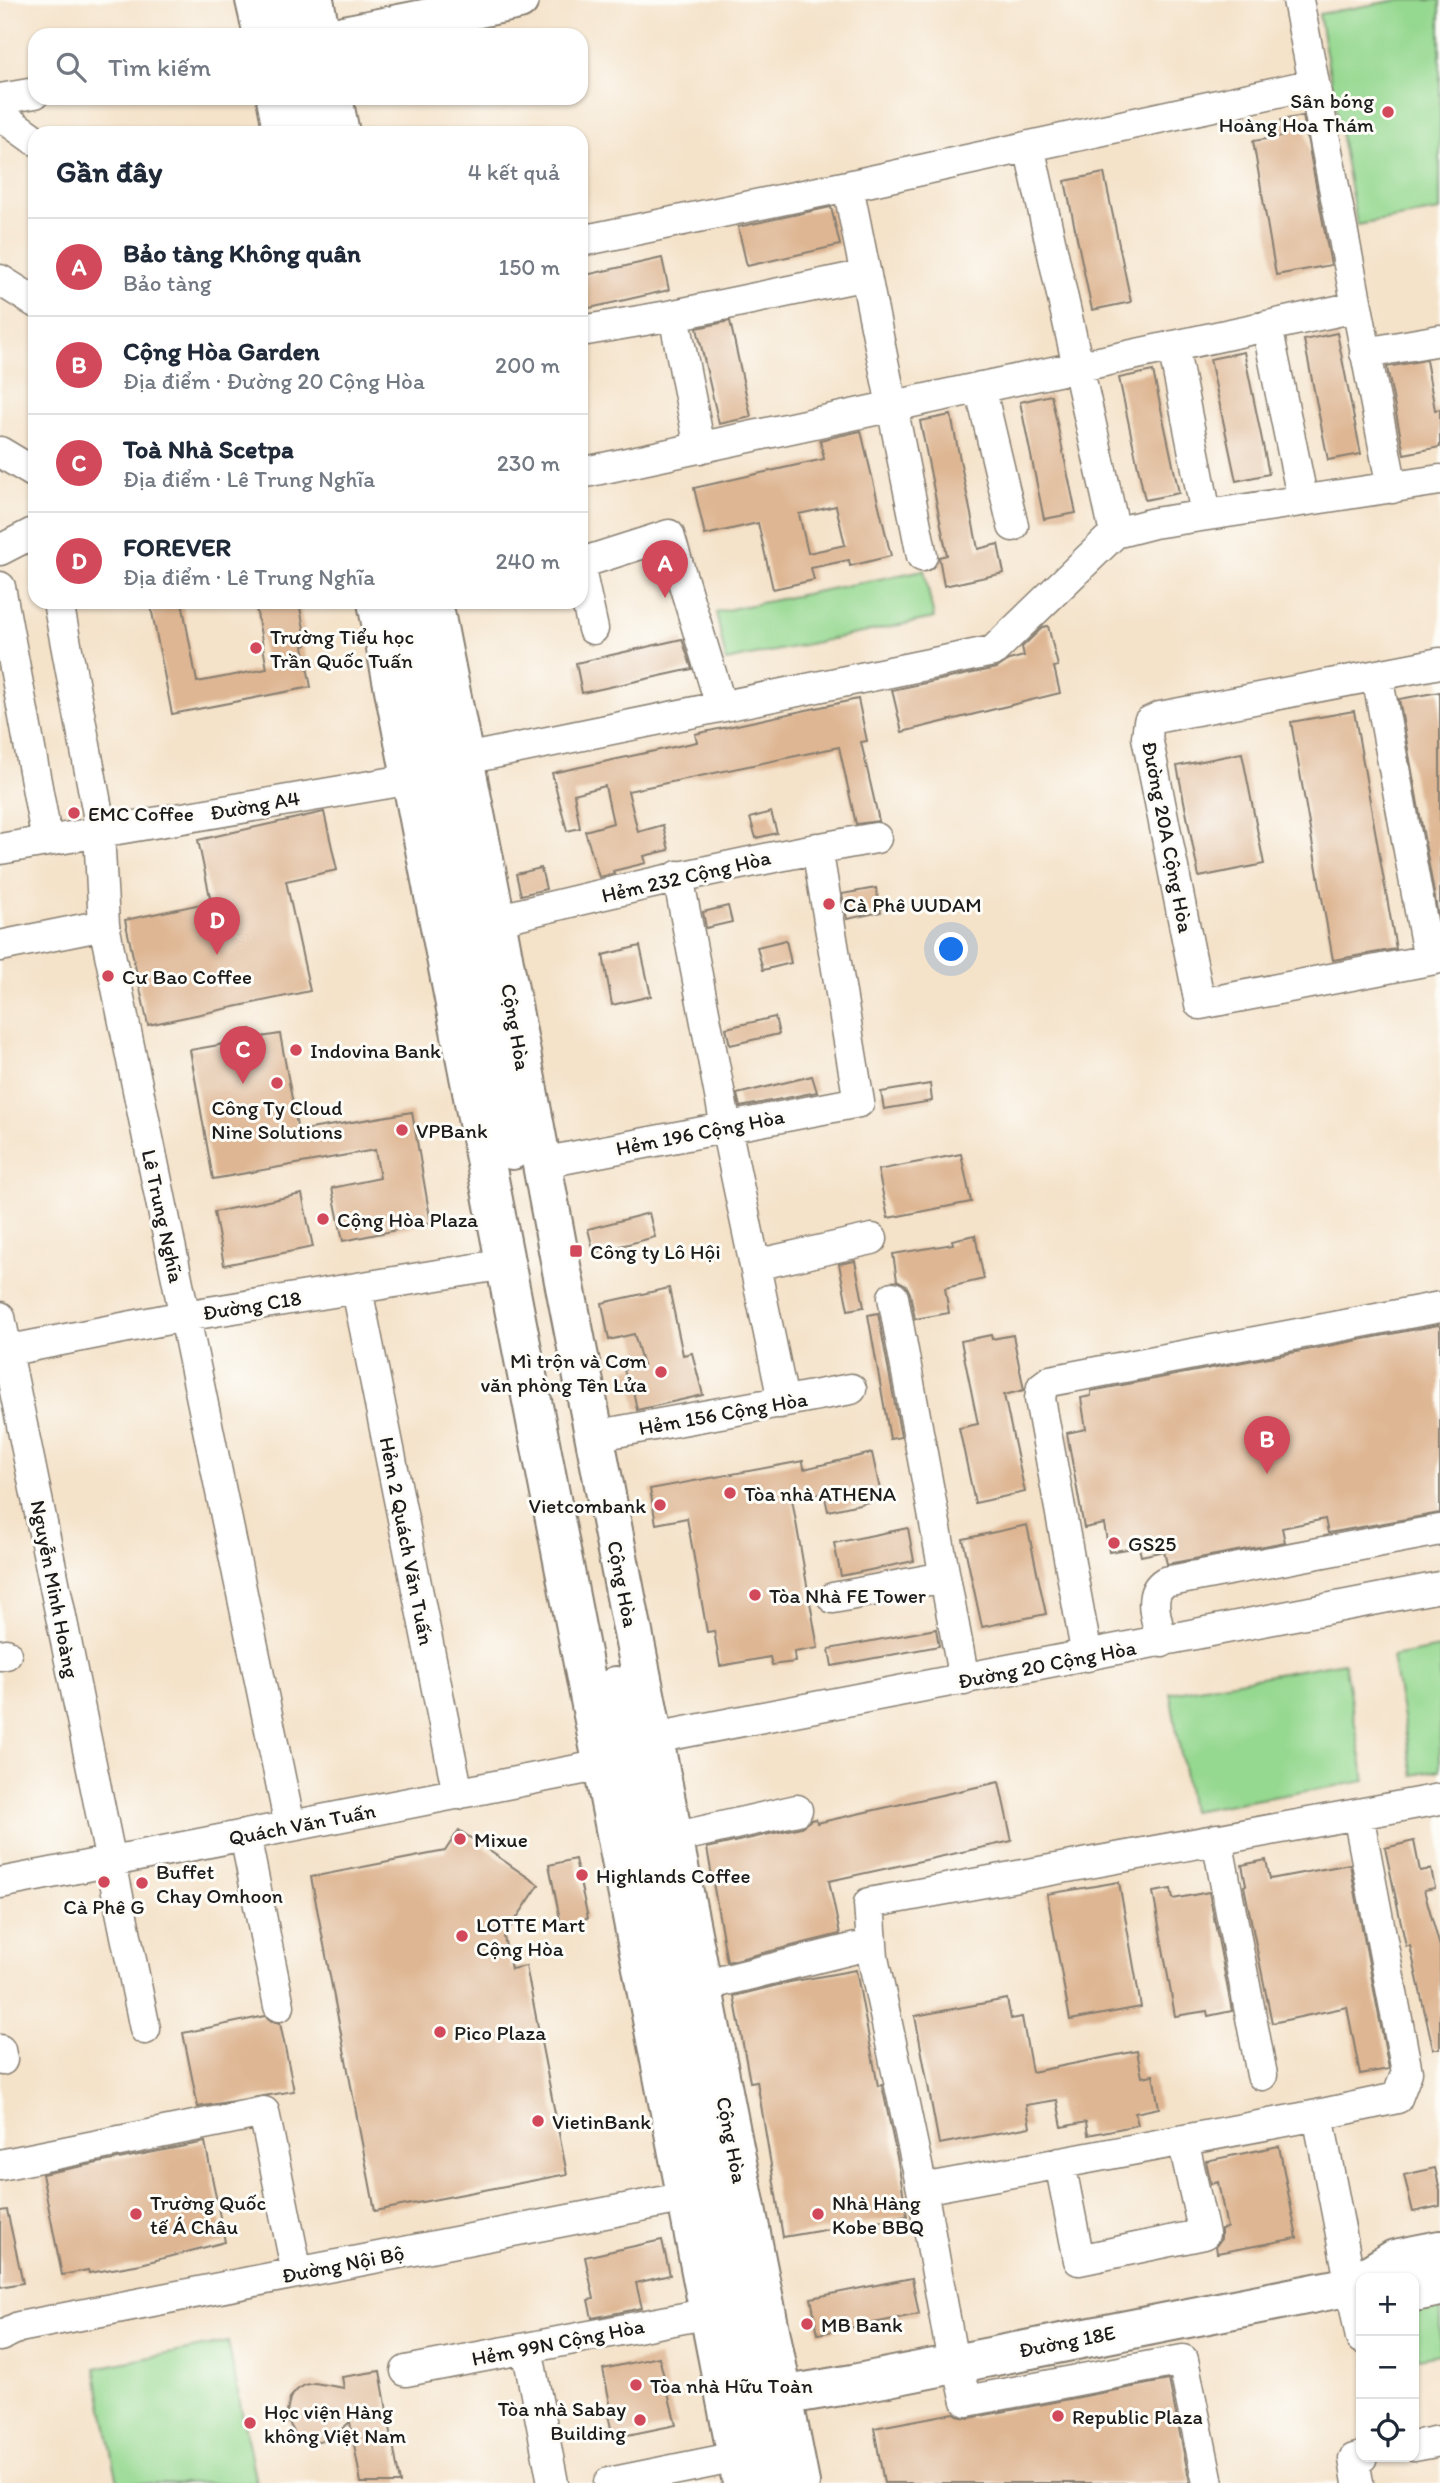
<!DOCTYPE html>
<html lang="vi">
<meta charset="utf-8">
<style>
:root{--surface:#fff;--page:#f2f2f3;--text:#1f2937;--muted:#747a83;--line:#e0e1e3;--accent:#d1495b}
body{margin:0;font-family:Itim,sans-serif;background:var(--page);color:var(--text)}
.controls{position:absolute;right:21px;bottom:21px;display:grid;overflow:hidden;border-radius:14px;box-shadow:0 2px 5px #0004}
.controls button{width:63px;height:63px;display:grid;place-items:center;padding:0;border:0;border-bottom:2px solid var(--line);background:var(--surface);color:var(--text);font:35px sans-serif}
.you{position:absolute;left:952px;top:950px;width:24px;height:24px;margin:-18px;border:5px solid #fff;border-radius:50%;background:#1a73e8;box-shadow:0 0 0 10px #1a73e833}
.badge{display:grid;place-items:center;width:46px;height:46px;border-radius:50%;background:var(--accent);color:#fff;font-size:23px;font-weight:700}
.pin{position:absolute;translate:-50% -58px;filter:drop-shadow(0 2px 4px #0008)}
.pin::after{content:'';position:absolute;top:37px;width:24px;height:21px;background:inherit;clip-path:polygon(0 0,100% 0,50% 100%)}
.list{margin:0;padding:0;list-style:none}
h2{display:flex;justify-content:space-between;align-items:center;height:91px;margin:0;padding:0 28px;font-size:30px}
h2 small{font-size:23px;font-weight:400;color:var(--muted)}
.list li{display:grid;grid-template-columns:46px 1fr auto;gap:21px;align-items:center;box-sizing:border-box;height:98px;padding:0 28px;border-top:2px solid var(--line)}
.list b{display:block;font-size:26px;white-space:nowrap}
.list p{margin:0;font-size:23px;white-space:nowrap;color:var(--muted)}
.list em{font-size:23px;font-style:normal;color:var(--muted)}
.icon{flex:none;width:38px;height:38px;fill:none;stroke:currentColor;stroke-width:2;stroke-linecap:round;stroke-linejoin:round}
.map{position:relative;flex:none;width:1440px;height:2483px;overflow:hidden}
.search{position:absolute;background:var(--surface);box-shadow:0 2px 5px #0004;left:28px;top:28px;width:560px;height:77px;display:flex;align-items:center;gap:18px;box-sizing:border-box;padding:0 24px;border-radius:21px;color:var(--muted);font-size:26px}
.panel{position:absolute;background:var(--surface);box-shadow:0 2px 5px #0004;left:28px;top:126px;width:560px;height:483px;border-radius:21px}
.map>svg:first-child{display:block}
.green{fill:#95d890;stroke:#587a56;stroke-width:2}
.building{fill:#deb693;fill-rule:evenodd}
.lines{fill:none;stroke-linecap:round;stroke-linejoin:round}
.minor-casing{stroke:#887f72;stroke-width:33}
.major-casing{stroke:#887f72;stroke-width:42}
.minor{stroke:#fff;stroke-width:30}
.major{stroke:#fff;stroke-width:38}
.poi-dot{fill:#d1495b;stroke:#fdfcf7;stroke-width:2.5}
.labels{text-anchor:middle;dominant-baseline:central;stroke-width:6;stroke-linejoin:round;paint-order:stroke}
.poi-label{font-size:21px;fill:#1c1c1c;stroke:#fdfcf7;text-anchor:start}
.street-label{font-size:21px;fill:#1c1c1c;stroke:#fdfcf7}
</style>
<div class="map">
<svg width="1440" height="2483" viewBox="0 0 1440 2483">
<rect width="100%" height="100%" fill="#fdfcf7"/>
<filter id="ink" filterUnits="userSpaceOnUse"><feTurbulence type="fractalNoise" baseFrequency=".0143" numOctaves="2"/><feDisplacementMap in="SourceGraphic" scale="14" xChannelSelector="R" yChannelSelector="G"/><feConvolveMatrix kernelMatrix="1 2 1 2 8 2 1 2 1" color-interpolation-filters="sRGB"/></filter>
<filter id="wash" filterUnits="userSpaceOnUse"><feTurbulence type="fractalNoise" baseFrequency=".00686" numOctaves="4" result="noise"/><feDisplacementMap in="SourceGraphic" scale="28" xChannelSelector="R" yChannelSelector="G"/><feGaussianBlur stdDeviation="1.57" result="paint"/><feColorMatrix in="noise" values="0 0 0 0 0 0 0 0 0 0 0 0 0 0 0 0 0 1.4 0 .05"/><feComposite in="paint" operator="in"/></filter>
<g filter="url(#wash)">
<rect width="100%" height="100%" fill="#f4e2c9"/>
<path class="green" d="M1398,0H1440V211L1357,225L1319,14Z
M924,570L934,618L726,661L716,612Z
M1440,1648V1770L1413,1775L1392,1657Z
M1344,1662L1365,1781L1191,1811L1170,1693Z
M1440,2301V2354L1414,2359V2306Z
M228,2342L256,2483H118L95,2368Z"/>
<g id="blocks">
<path class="building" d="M1303,116L1331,265L1276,275L1253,141L1284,136L1281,120Z
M1104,173L1131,302L1092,310L1065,181Z
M831,207L840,245L747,266L738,227Z
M662,258L669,290L581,310V276Z
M730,321L751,417L719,424L697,328Z
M1337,333L1361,454L1328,460L1304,340Z
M1244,352L1269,474L1236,481L1210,359Z
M1426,360L1435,410L1440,409V447L1404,454L1387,367Z
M1153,371L1179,493L1145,500L1119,378Z
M1051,395L1076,513L1044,519L1020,402Z
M951,415L978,549L998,544L1004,573L944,586L939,557L947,555L920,421Z
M861,431L891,556L850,566L849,560L811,568L814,580L773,589L758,523L705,535L694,488L824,459L820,440ZM836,506L845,545L808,553L799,514Z
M150,602H182L197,682L267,669L255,602H299L307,645L303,646L311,687L172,714Z
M1048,626L1058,666L1054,667L1060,693L902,732L892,690L997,668L1009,660L1024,656L1022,647L1043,627Z
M682,639L692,669L582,693L576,663Z
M1440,692V914L1438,915L1399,699Z
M858,699L867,741L861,742L879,821L856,824L839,747L628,791L638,832L663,825L669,850L644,856L646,863L613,871L614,874L599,877L585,831L613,823L605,786L574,794L580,828L567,831L552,773L697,742L695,734Z
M1354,711L1396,949L1333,960L1291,722Z
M1242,753L1264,864L1199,877L1177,766Z
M324,812L337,870L286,881L310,991L148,1025L125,920L211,902L198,840Z
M771,812L777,833L756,838L750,818Z
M541,868L546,889L521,895L516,874Z
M876,888L881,912L847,919L842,894Z
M728,906L732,922L706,928L703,912Z
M786,940L791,963L763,970L757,947Z
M640,946L651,996L612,1005L603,955Z
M775,1017L779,1034L730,1045L726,1028Z
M251,1029L255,1038L280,1034L298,1131L412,1112L431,1223L343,1241L332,1188L380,1178L375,1150L213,1179L190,1050L219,1045Z
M812,1076L817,1092L740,1107L737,1094Z
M930,1084L932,1101L884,1109L881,1092Z
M961,1154L971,1202L888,1218L878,1170Z
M302,1194L313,1247L224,1265L214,1212Z
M649,1213L655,1237L594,1253L588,1229Z
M975,1235L984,1279L945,1288L949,1313L915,1319L910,1293L906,1285L897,1280L893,1254L953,1244L952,1240Z
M855,1261L864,1307L848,1310L839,1264Z
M669,1288L683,1355L692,1353L703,1395L637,1410L633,1390L629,1391L624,1369L643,1365L634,1334L609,1340L602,1303Z
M878,1313L901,1437L890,1439L868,1315Z
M1438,1325L1440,1326V1513L1328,1533L1325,1519L1282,1528L1285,1542L1167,1564L1164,1551L1141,1556L1139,1547L1109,1552L1104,1524L1084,1528L1067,1433L1086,1429L1081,1398L1091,1396V1391Z
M991,1335L992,1339L1013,1335L1024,1390L1004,1395L1025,1492L975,1503L959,1428L978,1424L961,1341Z
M872,1453L882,1499L828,1511L824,1493L792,1499L818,1648L794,1652L795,1662L772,1665L770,1657L720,1666L714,1631L707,1632L687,1518L656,1524L650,1489L803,1461L804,1469Z
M1027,1525L1046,1614L982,1627L963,1539Z
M908,1528L914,1561L841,1576L834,1543Z
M936,1629L939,1646L832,1666L829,1649Z
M999,1782L1012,1841L829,1881L840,1934L727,1962L707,1848L801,1827L811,1820L816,1819L817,1823Z
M459,1830L539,1885L504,1937L511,1969L526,1966L567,2174L375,2211L311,1877L445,1851Z
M1414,1841L1420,1871L1431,1869L1435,1888L1424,1890L1440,1947V2049H1433L1410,1946H1406L1385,1848Z
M575,1859L588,1918L561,1924L549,1865Z
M1266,1860L1270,1879L1350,1864L1389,2069L1360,2074L1347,2007L1272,2023L1244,1886L1246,1885L1242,1865Z
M1119,1882L1141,2007L1070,2020L1047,1894Z
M1171,1889L1173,1899L1209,1892L1232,2011L1208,2016L1207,2011L1175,2016L1153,1892Z
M856,1970L878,2086L882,2085L898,2162L907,2216L783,2237L757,2081L750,2082L734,1996L790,1982Z
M1007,1999L1011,2019L1022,2017L1032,2072L1137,2051L1142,2077L1153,2075L1159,2108L1135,2113L1138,2125L1088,2135L1086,2122L1062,2127L1057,2100L1026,2105L1030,2127L939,2144L915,2016Z
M265,2016L273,2022L280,2023L294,2091L198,2107L183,2033Z
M205,2142L225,2242L141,2264L89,2273L88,2270L62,2275L42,2174Z
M1279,2146L1297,2238L1217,2253L1216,2246L1221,2239V2229L1227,2228L1218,2182L1211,2184L1206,2161Z
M1435,2168L1440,2190V2206L1413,2212L1404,2175Z
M7,2210L23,2283L0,2287V2211Z
M662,2240L670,2275L636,2283L642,2308L592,2318L588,2300L594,2299L585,2257Z
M912,2278L919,2314L818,2334L811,2298Z
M659,2357L676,2425L613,2438L608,2414L612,2413L603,2369Z
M380,2371L400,2483H361L350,2422L330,2439L312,2442L295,2434L286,2417L290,2398L297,2390L305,2385L315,2383L344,2388L342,2377Z
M1169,2380L1190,2483H884L874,2428L954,2413L961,2417L970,2418Z"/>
</g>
</g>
<g filter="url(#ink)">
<use href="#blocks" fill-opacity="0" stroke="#887f72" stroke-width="2"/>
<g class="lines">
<defs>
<path id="minor" d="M1298,0L1392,488
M0,99L35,93
M0,115L35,140
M1029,146L1115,533
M848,186L922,556
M581,241L848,186L1314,84
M0,280L35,302
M674,315L700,448
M1267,326L1300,487
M581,331L674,315L866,275
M1173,346L1203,499
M1365,353L1440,340
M980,387L1013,526
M0,452L35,473
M581,473L1356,307
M0,550L35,532
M581,563L669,535L721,706
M581,574L593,629
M0,587L47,841
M58,602L98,814L104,925L290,1826
M1440,663L1160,717L1149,722L1147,737L1200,1004L1440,958
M1377,675L1429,960
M465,759L993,651L1115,533L1154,523L1440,480
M0,849L412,779
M678,876L726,1127L780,1386V1403
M496,920C622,889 748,860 876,838
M0,946L104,925
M541,1163L859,1102L817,848
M755,1265L872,1239
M357,1289L458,1794
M893,1297L964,1680
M0,1317L145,2029
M0,1352L184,1316L506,1264
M594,1436L851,1389
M833,1598L944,1577
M1162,1642C1158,1623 1145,1594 1165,1582L1440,1530
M0,1655L6,1654
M1087,1656L1040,1399L1042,1387L1050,1381L1440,1307
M654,1738L1440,1587
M245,1835L279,2006
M673,1838L797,1810
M1217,1839L1262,2075
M0,1883L603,1765
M702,1986L856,1948
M0,2050L2,2060
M1318,2115L1361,2338
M1060,2163L1079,2260L1204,2234L1183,2140
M0,2165L264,2112L297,2273
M922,2189L1318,2115L1397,2098L1407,2072L1358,1814
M0,2336L19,2327L687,2197
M527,2348L553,2483
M957,2362L967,2401L1183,2360L1208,2483
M953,2363L922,2189L873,1958L869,1903L1440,1799
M406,2371L710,2313
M1414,2446L1440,2441
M609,2483L737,2457
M1358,2483L1354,2459L1362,2457"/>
<path id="major" d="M255,0L263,35
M286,0L293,35
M314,0L321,35
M344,35L519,0
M276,98L283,133
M305,98L312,133
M333,98L340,133
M377,602L742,2483
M405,602L512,1150
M433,602L496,920L562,1271L800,2483
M616,1686L771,2483
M1364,2278L1395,2259L1440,2250
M1414,2292L1440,2287
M757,2400L853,2384L1351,2286L1361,2288"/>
</defs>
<use href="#minor" class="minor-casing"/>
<use href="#major" class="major-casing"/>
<use href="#minor" class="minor"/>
<use href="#major" class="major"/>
</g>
</g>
<g class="poi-dot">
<circle cx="1388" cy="112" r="7"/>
<circle cx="256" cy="648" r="7"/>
<circle cx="74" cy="813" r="7"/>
<circle cx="829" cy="904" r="7"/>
<circle cx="108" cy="976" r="7"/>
<circle cx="296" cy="1050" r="7"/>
<circle cx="277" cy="1083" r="7"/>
<circle cx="402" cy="1130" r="7"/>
<circle cx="323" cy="1219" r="7"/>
<rect x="569" y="1244" width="14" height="14" rx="3.5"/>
<circle cx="661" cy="1372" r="7"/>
<circle cx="730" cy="1493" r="7"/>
<circle cx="660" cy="1505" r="7"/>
<circle cx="1114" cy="1543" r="7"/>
<circle cx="755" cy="1595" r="7"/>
<circle cx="460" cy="1839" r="7"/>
<circle cx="582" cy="1875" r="7"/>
<circle cx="104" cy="1882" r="7"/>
<circle cx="142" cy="1883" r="7"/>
<circle cx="462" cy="1936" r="7"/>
<circle cx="440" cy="2032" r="7"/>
<circle cx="538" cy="2121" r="7"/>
<circle cx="136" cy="2214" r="7"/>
<circle cx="818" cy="2214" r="7"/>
<circle cx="807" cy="2324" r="7"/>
<circle cx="636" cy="2385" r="7"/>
<circle cx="1058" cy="2416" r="7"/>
<circle cx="640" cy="2420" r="7"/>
<circle cx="250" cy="2423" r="7"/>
</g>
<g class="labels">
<g class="poi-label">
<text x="1374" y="100" text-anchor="end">Sân bóng<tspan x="1374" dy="24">Hoàng Hoa Thám</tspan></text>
<text x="270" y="636">Trường Tiểu học<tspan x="270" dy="24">Trần Quốc Tuấn</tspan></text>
<text x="88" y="813">EMC Coffee</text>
<text x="843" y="904">Cà Phê UUDAM</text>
<text x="122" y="976">Cư Bao Coffee</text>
<text x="310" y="1050">Indovina Bank</text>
<text x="277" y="1107" text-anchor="middle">Công Ty Cloud<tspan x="277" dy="24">Nine Solutions</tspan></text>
<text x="416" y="1130">VPBank</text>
<text x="337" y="1219">Cộng Hòa Plaza</text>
<text x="590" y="1251">Công ty Lô Hội</text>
<text x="647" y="1360" text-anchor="end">Mì trộn và Cơm<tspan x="647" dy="24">văn phòng Tên Lửa</tspan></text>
<text x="744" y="1493">Tòa nhà ATHENA</text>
<text x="646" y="1505" text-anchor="end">Vietcombank</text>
<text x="1128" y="1543">GS25</text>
<text x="769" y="1595">Tòa Nhà FE Tower</text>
<text x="474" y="1839">Mixue</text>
<text x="156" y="1871">Buffet<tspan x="156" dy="24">Chay Omhoon</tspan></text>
<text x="596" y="1875">Highlands Coffee</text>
<text x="104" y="1906" text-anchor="middle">Cà Phê G</text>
<text x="476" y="1924">LOTTE Mart<tspan x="476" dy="24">Cộng Hòa</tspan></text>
<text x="454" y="2032">Pico Plaza</text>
<text x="552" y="2121">VietinBank</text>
<text x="150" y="2202">Trường Quốc<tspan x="150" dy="24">tế Á Châu</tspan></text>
<text x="832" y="2202">Nhà Hàng<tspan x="832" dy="24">Kobe BBQ</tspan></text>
<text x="821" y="2324">MB Bank</text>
<text x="650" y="2385">Tòa nhà Hữu Toàn</text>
<text x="626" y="2408" text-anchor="end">Tòa nhà Sabay<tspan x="626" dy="24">Building</tspan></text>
<text x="264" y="2411">Học viện Hàng<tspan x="264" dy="24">không Việt Nam</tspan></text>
<text x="1072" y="2416">Republic Plaza</text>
</g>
<g class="street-label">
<text transform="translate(255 805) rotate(-10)">Đường A4</text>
<text transform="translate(1168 837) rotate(79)">Đường 20A Cộng Hòa</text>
<text transform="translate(686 876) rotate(-13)">Hẻm 232 Cộng Hòa</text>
<text transform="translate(516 1027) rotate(80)">Cộng Hòa</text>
<text transform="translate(700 1132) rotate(-11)">Hẻm 196 Cộng Hòa</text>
<text transform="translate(163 1216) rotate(78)">Lê Trung Nghĩa</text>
<text transform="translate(252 1305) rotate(-9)">Đường C18</text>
<text transform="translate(723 1413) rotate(-10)">Hẻm 156 Cộng Hòa</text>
<text transform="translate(407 1541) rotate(79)">Hẻm 2 Quách Văn Tuấn</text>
<text transform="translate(623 1584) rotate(79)">Cộng Hòa</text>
<text transform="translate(55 1589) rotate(79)">Nguyễn Minh Hoàng</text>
<text transform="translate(1047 1664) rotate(-11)">Đường 20 Cộng Hòa</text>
<text transform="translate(302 1824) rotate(-11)">Quách Văn Tuấn</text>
<text transform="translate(732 2140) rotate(79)">Cộng Hòa</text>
<text transform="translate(343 2264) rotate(-11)">Đường Nội Bộ</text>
<text transform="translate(1067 2341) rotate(-11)">Đường 18E</text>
<text transform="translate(558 2342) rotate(-11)">Hẻm 99N Cộng Hòa</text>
</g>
</g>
</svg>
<div class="controls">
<button>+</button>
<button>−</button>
<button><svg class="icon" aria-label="locate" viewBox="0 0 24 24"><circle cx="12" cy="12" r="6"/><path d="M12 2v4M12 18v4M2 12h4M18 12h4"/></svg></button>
</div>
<div class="you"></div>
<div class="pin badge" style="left:665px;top:598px">A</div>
<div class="pin badge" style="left:1267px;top:1474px">B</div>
<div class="pin badge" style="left:243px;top:1084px">C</div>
<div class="pin badge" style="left:217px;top:955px">D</div>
<div class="search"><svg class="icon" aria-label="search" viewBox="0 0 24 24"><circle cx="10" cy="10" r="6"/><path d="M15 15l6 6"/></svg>Tìm kiếm</div>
<section class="panel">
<h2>Gần đây<small>4 kết quả</small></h2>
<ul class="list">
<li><span class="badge">A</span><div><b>Bảo tàng Không quân</b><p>Bảo tàng</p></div><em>150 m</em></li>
<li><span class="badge">B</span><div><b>Cộng Hòa Garden</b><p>Địa điểm · Đường 20 Cộng Hòa</p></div><em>200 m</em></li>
<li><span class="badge">C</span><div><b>Toà Nhà Scetpa</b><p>Địa điểm · Lê Trung Nghĩa</p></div><em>230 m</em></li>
<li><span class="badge">D</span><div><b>FOREVER</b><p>Địa điểm · Lê Trung Nghĩa</p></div><em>240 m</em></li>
</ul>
</section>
</div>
